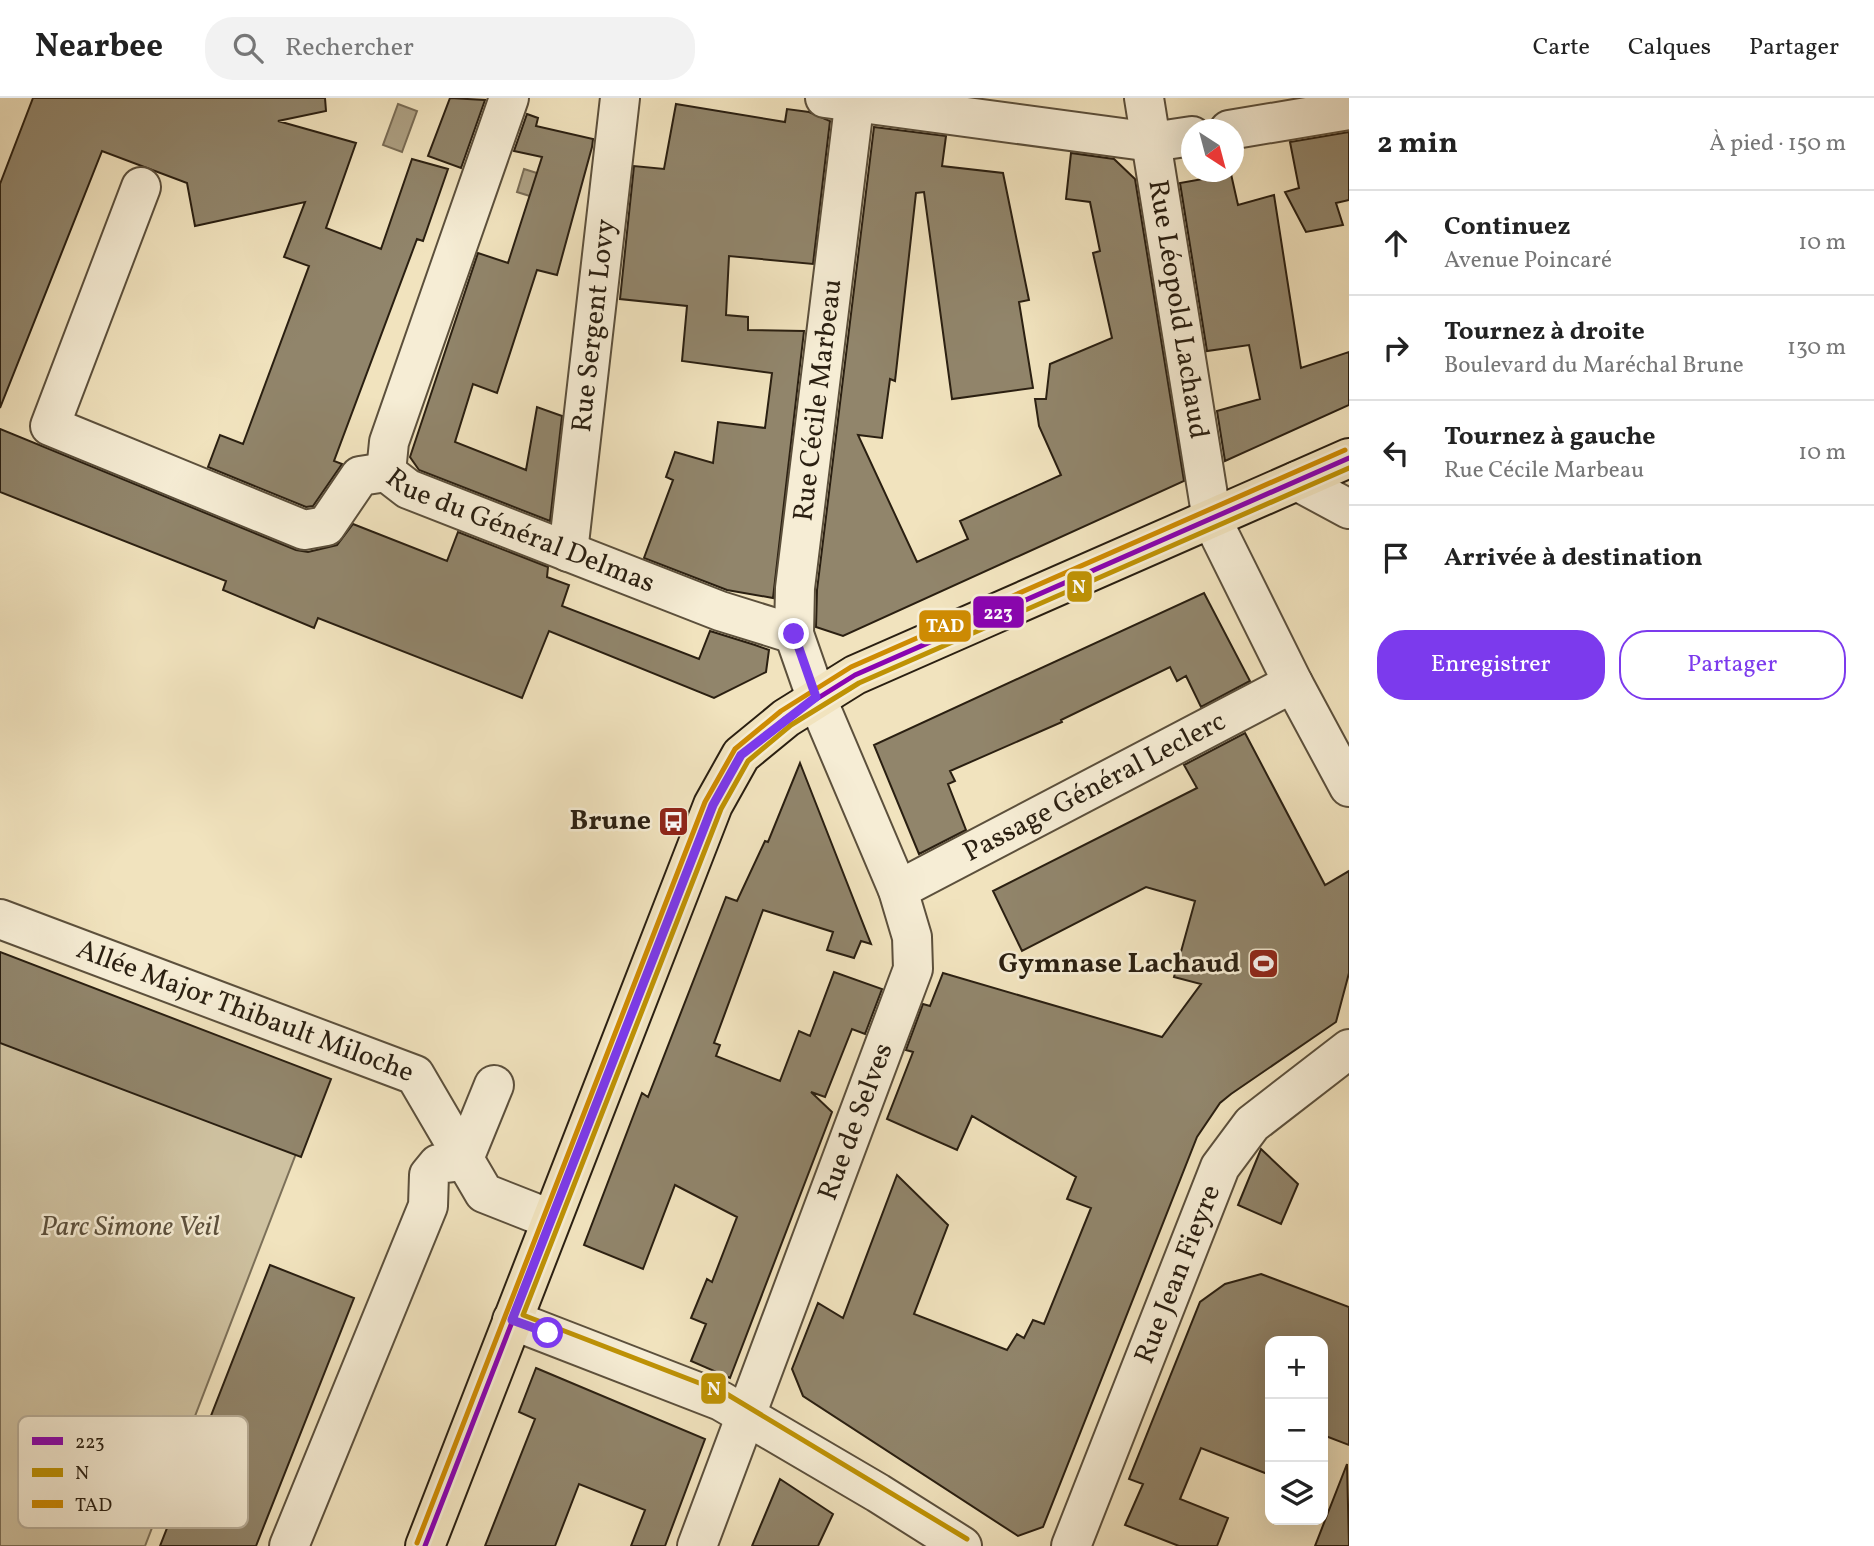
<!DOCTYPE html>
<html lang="fr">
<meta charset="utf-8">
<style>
:root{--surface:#fff;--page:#f2f2f2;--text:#222;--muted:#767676;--line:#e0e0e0;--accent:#7c3aed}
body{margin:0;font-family:Vollkorn,serif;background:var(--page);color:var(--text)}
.controls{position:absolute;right:21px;bottom:21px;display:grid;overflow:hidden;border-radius:14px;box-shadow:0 7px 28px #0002}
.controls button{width:63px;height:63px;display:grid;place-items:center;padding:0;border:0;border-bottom:2px solid var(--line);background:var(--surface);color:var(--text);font:35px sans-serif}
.compass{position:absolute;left:1181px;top:21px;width:63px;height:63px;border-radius:50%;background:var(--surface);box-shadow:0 7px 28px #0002;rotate:144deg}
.stop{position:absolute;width:21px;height:21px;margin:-16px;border:5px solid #7c3aed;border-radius:50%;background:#fff}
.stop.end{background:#7c3aed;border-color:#fff;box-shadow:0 2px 7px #0008}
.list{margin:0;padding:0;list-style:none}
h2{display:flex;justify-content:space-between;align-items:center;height:91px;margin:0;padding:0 28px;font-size:30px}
h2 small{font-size:23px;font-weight:400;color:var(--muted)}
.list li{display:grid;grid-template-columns:46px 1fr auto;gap:21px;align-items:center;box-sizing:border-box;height:105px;padding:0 28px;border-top:2px solid var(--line)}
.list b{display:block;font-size:26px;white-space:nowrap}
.list p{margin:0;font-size:23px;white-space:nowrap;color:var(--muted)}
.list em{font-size:23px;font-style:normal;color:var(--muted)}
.actions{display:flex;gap:14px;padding:21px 28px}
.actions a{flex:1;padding:16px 0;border:2px solid var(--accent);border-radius:28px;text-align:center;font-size:24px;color:var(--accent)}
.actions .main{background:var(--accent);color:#fff}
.icon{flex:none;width:38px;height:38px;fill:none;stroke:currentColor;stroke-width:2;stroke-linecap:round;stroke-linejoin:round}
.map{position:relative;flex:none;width:1349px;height:1448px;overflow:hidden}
header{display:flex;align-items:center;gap:42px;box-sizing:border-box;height:98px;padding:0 35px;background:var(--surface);border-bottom:2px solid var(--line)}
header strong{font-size:33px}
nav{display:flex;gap:38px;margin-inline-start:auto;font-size:24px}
.search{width:490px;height:63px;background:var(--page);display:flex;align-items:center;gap:18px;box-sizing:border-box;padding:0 24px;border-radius:28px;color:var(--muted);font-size:26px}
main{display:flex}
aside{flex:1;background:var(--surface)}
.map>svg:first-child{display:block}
.green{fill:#cfc2a1;stroke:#7c7059;stroke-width:2}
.water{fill:#ada083;stroke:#796c55;stroke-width:2}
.building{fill:#91856b;stroke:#2a1f11;stroke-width:2}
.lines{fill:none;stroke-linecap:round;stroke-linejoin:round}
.minor-casing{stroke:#5c503c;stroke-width:42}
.major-casing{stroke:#2a1f11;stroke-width:42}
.minor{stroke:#f6edd5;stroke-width:38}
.major{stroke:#f1e3be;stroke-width:38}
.bus-1-casing{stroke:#f6edd5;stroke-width:10}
.bus-2-casing{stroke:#f6edd5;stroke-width:10}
.bus-3-casing{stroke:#f6edd5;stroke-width:10}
.bus-1{stroke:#8904b1;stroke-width:5}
.bus-2{stroke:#be9205;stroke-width:5}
.bus-3{stroke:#ce8b03;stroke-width:5}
.route{stroke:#7c3aed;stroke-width:9}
.labels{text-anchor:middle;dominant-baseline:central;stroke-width:5;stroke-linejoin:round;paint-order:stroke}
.street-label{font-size:28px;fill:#2a1f11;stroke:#f6edd5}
.poi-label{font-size:28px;font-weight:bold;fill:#2a1f11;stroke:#f6edd5;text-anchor:end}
.park-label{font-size:28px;font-style:italic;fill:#5c503c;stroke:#f6edd5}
.key{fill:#f6edd5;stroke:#b9af9a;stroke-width:2}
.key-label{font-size:19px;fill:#2a1f11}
.line-badge{stroke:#f6edd5;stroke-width:2.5}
.badge-label{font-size:19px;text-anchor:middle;font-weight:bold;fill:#fff}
</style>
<header>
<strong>Nearbee</strong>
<div class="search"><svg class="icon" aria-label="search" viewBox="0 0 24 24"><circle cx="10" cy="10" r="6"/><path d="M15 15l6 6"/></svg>Rechercher</div>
<nav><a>Carte</a><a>Calques</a><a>Partager</a></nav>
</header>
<main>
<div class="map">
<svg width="1349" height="1448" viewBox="0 0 1349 1448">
<rect width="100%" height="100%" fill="#f1e3be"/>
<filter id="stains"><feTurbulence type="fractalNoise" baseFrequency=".00286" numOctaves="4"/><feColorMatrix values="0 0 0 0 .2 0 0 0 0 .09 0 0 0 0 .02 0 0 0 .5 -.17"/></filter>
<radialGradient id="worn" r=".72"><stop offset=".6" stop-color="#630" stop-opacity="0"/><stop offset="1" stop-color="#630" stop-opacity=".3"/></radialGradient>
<path class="green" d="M0,942L297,1053L145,1448H0Z"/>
<path class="water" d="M398,6L417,13L402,54L383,47Z
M524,71L572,86L565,109L517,94Z"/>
<path class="building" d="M33,0H325L326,13L278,23L356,45L326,130L381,151L412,61L448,71L423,143L417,141L334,363L342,366L313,408L306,409L208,369L220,337L243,346L309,168L284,159L305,104L195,128L187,85L102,53L0,310V86Z
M450,0L485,2L461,70L428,58Z
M676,6L785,24L787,11L809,14L830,23L813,166L729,158L726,217L748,219V232L804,233L773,500L727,492L644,460L673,382L666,379L675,354L713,365L718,324L765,330L772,275L682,263L687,208L620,201L634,68L664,71Z
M527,16L538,20L536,28L593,41L592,49L557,177L537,172L497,295L473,286L455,344L526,372L537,309L562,318L550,423L419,372L410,359L478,155L508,165L542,59L514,53Z
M874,29L946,38L942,68L1003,75L1029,202L1019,204L1033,290L952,301L924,94L916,95L895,283L890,281L882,340L858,337L917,464L968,441L960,423L1061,377L1039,328L1035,301H1046L1050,266L1112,240L1093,155L1100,153L1090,104L1066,101L1071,55L1114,61L1135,81L1184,383L843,538L816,529L817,492Z
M1349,34V102L1336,105L1343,127L1306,134L1285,94L1299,90L1290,44Z
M1231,76L1238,107L1274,97L1301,270L1349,254V307L1225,363L1217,313L1260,301L1249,247L1207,253L1180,85Z
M0,331L296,452L308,454L337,447L353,426L447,463L458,434L548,469L547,479L569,487L562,508L699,561L710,533L755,547L769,552L766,574L714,600L549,533L522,600L318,520L314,530L223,492L226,483L0,394Z
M1204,495L1250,583L1201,609L1186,578L1177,583L1170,569L1061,622L1062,624L950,673L955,683L948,686L966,732L919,756L874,647Z
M1245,635L1325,787L1349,773V875L1336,924L1231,996L1220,1005L1197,1039L1043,1429L1018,1438L803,1298L792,1271L818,1205L843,1220L897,1077L948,1127L914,1216L1007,1252L1017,1236L1024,1240L1033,1222L1044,1226L1091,1110L1067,1101L1076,1079L972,1018L957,1052L887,1021L913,954L906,952L923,906L930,908L943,875L1162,939L1201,886L1174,879L1195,803L1146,789L1022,853L993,793L1197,690L1184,667Z
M800,665L871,846L861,843L854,860L827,852L833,834L763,812L714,945L720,947L716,958L780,983L799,933L810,938L834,874L882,891L865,936L852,931L825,999L811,994L832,1014L730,1280L691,1263L706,1226L691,1220L707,1181L712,1184L737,1119L675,1087L643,1171L584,1147L642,995L648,999L726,799L737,803L765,743L768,744Z
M0,854L331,981L301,1059L0,945Z
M1261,1051L1298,1086L1281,1126L1238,1107Z
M270,1167L354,1200L256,1448H160Z
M1261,1176L1349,1209V1347L1323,1337V1243H1270V1377L1201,1350L1180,1401L1228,1420L1217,1448H1179L1125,1427L1143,1386L1129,1381L1200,1204L1225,1186Z
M536,1270L705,1341L665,1448H631L645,1412L579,1386L555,1448H485L535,1321L519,1314Z
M1347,1366L1349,1448H1315Z
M780,1381L833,1416L818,1448H752Z"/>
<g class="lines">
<defs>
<g id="minor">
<path id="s1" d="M509,0L389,344L386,374L408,391L720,513L794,536"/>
<path d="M825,0L1152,44L1192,38"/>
<path id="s2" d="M1144,0L1212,422L1293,585L1349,689"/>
<path d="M1229,32L1349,12"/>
<path d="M141,89L50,328L304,432L326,428L360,378L386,374"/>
<path d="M1297,383L1349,411"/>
<path id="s3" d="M568,454L620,0"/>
<path id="s4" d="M898,792L1293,585"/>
<path id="s5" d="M0,821L415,977L484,1095L550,1121"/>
<path d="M463,1063L494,987"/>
<path d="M512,1222L721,1303L878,1395L962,1448"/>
<path d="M289,1448L428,1108L429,1077L438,1066L463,1063"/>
<path id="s6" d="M697,1448L913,871L912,839L898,792L816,599L794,536L795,490L855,0"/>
<path id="s7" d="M1071,1448L1220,1069L1252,1026L1349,951"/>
</g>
<path id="major" d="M425,1448L713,707L741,657L786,620L855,577L1349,360"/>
</defs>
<use href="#minor" class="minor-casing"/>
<use href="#major" class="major-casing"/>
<use href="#minor" class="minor"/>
<use href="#major" class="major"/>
<defs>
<path id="bus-1" d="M425,1448L713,707L741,657L786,620L855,577L1349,360"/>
<path id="bus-2" d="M967,1441L725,1295L523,1217L721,711L748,663L791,627L859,585L1349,370"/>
<path id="bus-3" d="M417,1445L705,704L735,651L781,613L851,569L1345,352"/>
</defs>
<use href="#bus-1" class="bus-1-casing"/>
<use href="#bus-2" class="bus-2-casing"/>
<use href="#bus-3" class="bus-3-casing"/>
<use href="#bus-1" class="bus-1"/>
<use href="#bus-2" class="bus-2"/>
<use href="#bus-3" class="bus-3"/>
</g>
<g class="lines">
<path class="route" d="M548,1235L512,1222L713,707L741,657L816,599L794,536"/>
</g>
<defs>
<symbol id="bus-square" viewBox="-11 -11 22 22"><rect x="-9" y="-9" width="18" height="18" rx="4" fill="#8f2418" stroke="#f6edd5"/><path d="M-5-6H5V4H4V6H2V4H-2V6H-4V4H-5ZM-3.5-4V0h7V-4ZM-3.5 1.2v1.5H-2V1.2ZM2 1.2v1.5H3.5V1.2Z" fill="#fff"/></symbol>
<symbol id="stadium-square" viewBox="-11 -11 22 22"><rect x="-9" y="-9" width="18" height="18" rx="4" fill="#8f2418" stroke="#f6edd5"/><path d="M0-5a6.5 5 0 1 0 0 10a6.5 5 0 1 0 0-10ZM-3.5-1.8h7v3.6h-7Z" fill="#fff"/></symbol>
</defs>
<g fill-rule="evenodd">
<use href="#bus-square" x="656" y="706" width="35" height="35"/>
<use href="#stadium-square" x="1246" y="848" width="35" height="35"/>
</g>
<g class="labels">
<g class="street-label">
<text stroke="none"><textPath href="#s2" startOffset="214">Rue Léopold Lachaud</textPath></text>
<text stroke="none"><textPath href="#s3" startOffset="228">Rue Sergent Lovy</textPath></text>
<text stroke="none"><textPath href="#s6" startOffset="1209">Rue Cécile Marbeau</textPath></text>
<text stroke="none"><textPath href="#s1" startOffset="542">Rue du Général Delmas</textPath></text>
<text stroke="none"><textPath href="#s4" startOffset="222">Passage Général Leclerc</textPath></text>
<text stroke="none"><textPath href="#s5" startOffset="262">Allée Major Thibault Miloche</textPath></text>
<text stroke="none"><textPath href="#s6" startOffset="453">Rue de Selves</textPath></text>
<text stroke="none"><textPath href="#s7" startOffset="292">Rue Jean Fieyre</textPath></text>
</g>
<g class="poi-label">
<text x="651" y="723">Brune</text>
<text x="1240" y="866">Gymnase Lachaud</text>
</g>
<g class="park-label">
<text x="130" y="1129">Parc Simone Veil</text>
</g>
</g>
<rect x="18" y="1318" width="230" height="112" rx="10" class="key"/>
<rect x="32" y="1339" width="31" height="8" fill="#8904b1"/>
<rect x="32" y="1370" width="31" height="9" fill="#be9205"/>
<rect x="32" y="1402" width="31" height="8" fill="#ce8b03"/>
<g class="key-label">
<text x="75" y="1350">223</text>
<text x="75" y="1381">N</text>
<text x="75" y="1413">TAD</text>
</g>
<g class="line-badge">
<rect x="1066" y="472" width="27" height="33" rx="7" fill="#be9205"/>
<rect x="972" y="497" width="53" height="34" rx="7" fill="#8904b1"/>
<rect x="918" y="511" width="54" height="34" rx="7" fill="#ce8b03"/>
<rect x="700" y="1274" width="27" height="33" rx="7" fill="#be9205"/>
</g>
<g class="badge-label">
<text x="1079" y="495">N</text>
<text x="998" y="521">223</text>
<text x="945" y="534">TAD</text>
<text x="714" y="1297">N</text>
</g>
<rect width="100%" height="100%" filter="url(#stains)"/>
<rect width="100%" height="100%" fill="url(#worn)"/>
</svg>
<div class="controls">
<button>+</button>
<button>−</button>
<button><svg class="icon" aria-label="layers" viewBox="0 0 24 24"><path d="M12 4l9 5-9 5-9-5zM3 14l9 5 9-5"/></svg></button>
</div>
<svg class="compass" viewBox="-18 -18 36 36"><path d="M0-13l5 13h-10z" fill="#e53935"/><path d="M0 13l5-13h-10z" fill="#767676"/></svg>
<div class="stop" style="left:548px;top:1235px"></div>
<div class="stop end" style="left:794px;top:536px"></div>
</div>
<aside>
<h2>2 min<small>À pied · 150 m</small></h2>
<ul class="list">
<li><svg class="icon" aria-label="ahead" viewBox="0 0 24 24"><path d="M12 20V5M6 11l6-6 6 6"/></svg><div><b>Continuez</b><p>Avenue Poincaré</p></div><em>10 m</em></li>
<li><svg class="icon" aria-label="right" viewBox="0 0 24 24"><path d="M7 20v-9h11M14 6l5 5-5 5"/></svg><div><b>Tournez à droite</b><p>Boulevard du Maréchal Brune</p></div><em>130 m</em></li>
<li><svg class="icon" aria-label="left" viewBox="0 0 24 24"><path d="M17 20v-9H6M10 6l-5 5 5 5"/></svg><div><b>Tournez à gauche</b><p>Rue Cécile Marbeau</p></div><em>10 m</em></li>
<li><svg class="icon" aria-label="arrive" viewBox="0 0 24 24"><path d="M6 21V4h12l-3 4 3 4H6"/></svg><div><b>Arrivée à destination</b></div></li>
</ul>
<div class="actions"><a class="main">Enregistrer</a><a>Partager</a></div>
</aside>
</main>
